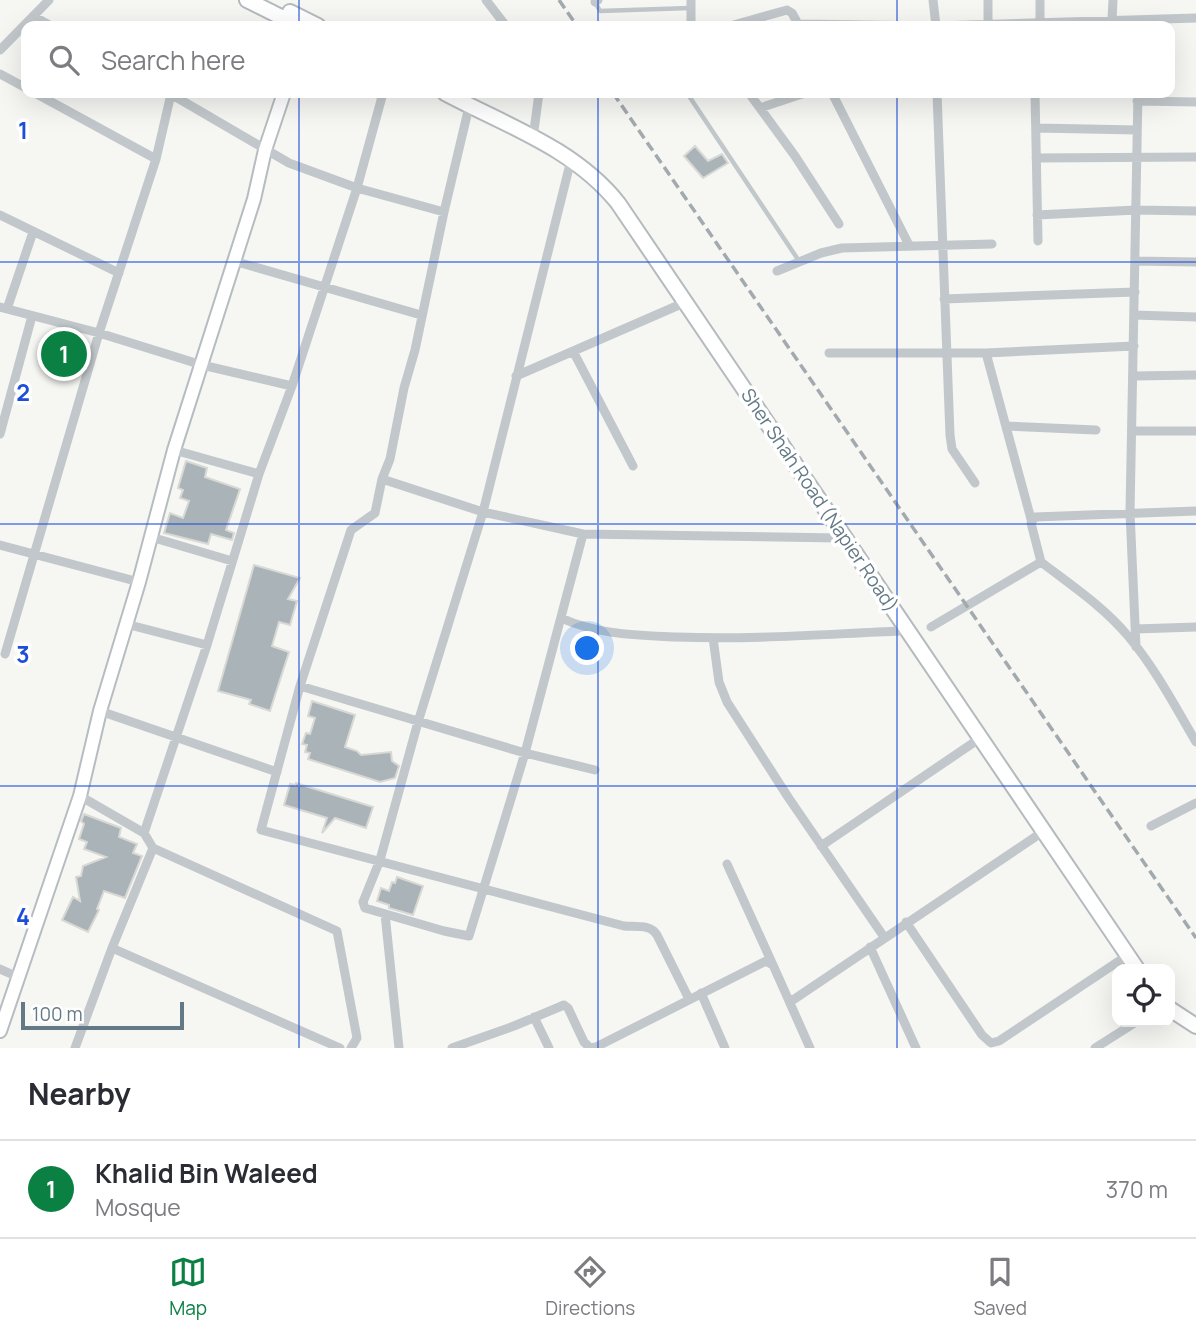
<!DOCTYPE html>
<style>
:root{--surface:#fff;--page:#f2f2f3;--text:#2b2b33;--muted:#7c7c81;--line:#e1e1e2;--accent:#0b8043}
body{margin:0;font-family:Manrope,sans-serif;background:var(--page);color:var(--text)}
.controls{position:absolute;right:21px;bottom:21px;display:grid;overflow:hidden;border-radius:14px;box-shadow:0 7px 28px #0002}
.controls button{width:63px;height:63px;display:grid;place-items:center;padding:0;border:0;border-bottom:2px solid var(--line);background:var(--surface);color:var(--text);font:35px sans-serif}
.scale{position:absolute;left:21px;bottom:18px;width:163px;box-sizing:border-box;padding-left:7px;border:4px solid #637986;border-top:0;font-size:19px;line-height:24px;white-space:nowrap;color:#637986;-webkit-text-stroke:5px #fff;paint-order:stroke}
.you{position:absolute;left:588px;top:649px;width:24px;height:24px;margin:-18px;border:5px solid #fff;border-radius:50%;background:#1a73e8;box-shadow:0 0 0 10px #1a73e833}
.badge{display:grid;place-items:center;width:46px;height:46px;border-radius:50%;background:var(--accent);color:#fff;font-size:23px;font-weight:700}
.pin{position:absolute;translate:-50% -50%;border:4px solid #fff;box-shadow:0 2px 7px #0006}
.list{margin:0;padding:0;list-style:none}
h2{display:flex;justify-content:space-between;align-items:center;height:91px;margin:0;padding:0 28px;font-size:30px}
h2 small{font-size:23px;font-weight:400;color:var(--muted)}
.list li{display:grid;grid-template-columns:46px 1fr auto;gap:21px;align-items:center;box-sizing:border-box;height:98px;padding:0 28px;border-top:2px solid var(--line)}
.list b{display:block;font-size:26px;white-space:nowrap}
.list p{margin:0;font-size:23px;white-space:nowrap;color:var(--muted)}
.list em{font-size:23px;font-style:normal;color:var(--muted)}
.icon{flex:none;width:38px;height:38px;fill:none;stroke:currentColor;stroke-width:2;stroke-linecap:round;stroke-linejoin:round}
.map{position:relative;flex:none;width:1196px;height:1048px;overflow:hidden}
.search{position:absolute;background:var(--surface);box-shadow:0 7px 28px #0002;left:21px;right:21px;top:21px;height:77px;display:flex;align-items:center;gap:18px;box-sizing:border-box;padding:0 24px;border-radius:14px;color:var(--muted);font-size:26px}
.sheet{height:189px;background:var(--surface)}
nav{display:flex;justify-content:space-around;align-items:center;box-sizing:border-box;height:98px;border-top:2px solid var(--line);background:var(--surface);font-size:19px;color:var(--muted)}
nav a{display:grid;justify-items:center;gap:4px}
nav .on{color:var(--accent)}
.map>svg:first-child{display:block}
.building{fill:#aab4b8;stroke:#d8d8d5;stroke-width:2}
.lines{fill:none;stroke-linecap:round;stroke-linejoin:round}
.secondary-casing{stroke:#b6bcc0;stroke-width:16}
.primary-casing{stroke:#b4babe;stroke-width:18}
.lane{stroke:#c1c7ca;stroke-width:4.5}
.street{stroke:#c1c7ca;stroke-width:9}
.secondary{stroke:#fff;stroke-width:12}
.primary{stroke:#fff;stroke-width:14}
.rail{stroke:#a2aaaf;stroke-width:3.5;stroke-dasharray:10 5;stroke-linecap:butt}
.grid{fill:none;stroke:#1d4ed8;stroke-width:2;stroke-opacity:0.55}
.labels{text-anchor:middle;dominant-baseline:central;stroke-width:7;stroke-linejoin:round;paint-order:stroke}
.street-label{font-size:19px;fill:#637986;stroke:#fff}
.grid-label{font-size:23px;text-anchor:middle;font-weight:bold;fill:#1d4ed8;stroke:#fff;stroke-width:7;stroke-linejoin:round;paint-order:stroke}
</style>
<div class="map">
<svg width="1196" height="1048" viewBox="0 0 1196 1048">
<rect width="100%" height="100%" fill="#f6f6f3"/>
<path class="building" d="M695,146L708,161L722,154L728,163L703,178L684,156Z
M186,461L207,468L205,477L240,489L226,530L234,533L232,540L211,534L208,544L164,533L170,513L183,518L189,501L180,498L183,490L178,488Z
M254,565L300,578L288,599L297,601L290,625L279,622L272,646L289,652L270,711L249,704L251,700L218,691Z
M312,701L355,715L345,747L357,751L361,755L391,752L392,761L399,766L395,778L380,782L308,759L310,753L305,752L307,745L302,744L306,733L310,734L315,718L308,716Z
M296,783L373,807L366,828L335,818L322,833L327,818L284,805L290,784L295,785Z
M84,814L121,828L119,837L137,844L133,853L142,856L125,898L104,891L97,909L99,910L88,932L62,920L73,897L80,901L76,877L81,876L83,866L106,857L84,849L87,842L79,839L84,824L81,821Z
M397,877L423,886L413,915L389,908V905L377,901L381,888L389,891L392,882L395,883Z"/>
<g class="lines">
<defs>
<path id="secondary" d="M0,1031L80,796L100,711L139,582L174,450L254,199L265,150L284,93"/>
<path id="primary" d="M247,0L299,26
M290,12L318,26
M445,93C505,125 574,148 618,203L1137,969
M1170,1009L1196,1026"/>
</defs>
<use href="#secondary" class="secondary-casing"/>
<use href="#primary" class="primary-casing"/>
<path class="lane" d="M595,2L600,11L690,8
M687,93L799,261"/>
<path class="street" d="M486,0L506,26
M933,0L936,26
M1040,0V21
M595,2L598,0
M33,16L51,26
M1112,20L1113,0
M988,23V0
M797,24L936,26L1196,18
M691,26V0
M730,26L787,10L792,13L799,26
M0,50L49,0
M0,74L26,88
M35,93L156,159
M169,93L289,163L357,188L444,212
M749,93L795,156L839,224
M832,93L909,245
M937,93L950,435L952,449L975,483
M1035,93L1038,241
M1137,101L1196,102
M760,108L805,93
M468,111L444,212L415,350L404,388L390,459L382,479L375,513L351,530L300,686L261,830L624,926C636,927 650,924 657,935L689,999
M1036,128L1137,130
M533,138L539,93
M1036,158L1196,157
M570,164L483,512L418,722L380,860L363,902L365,908L444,931L469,936L525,753L583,534
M0,215L119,273
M1037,215L1136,210L1196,211
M234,261L421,315
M1135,261L1196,262
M777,271L821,253L842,248L992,244
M944,299L1135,292
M0,307L99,333L202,365L292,386
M7,309L33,232
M1134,315L1196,317
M573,351L633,466
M829,353H986L1134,346
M986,353L1031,519
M516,376L679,305
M1134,376L1196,375
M1006,426L1096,430
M1132,431H1196
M0,434L32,316
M174,450L259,474
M382,479L483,512L583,534L839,538
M151,537L232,561
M0,545L139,582
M1041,562C1071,585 1104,607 1128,636C1155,668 1175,706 1196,742
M561,618C599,635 636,635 676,637C751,640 826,634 901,631
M126,624L207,645
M931,627L1041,562L1031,523L1035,517L1196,511
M1135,629L1196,627
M713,638L719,682L727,702L788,797L884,937
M1136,647L1130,512L1138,93
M5,654L99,333L156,159L171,94
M300,686L525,753L595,770
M100,711L277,772
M80,796L144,833L153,848L337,931L357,1038L351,1048
M1151,826L1196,803
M144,833L207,645L259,474L292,386L357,188L383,93
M821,846L976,741
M727,864L773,965
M385,914L399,1048
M906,922L982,1035L991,1043L999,1041L1122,959
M870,947L916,1048
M112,948L340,1048
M0,969L18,977
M701,993L725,1048
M790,1002L1038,835
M534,1017L549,1048
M75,1048L112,948L153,848
M452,1048L514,1026L564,1005L568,1008L584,1042L590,1048L596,1047L766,961L773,965L810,1048
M1095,1048L1136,1022"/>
<use href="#secondary" class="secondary"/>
<use href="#primary" class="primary"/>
<path class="rail" d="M559,0L577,26
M613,93L1196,938"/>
</g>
<path class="grid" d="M299,0V26M598,0V26M897,0V26M299,93V1048M598,93V1048M897,93V1048M0,262H1196M0,524H1196M0,786H1196"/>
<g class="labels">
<g class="street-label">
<text transform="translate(820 500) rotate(56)">Sher Shah Road (Napier Road)</text>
</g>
</g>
<g class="grid-label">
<text x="23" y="139">1</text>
<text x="23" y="401">2</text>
<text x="23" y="663">3</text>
<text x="23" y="925">4</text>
</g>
</svg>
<div class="controls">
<button><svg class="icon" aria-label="locate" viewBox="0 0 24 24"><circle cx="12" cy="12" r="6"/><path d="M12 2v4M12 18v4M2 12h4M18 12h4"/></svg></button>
</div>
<div class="scale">100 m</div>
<div class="you"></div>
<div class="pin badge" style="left:64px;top:354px">1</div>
<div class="search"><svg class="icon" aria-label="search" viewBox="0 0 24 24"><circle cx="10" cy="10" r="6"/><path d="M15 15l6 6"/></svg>Search here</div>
</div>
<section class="sheet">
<h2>Nearby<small></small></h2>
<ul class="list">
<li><span class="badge">1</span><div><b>Khalid Bin Waleed</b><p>Mosque</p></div><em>370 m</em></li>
</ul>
</section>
<nav>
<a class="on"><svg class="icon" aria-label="map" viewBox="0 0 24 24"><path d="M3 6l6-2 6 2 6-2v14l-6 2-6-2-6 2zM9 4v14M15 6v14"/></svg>Map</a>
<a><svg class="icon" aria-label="directions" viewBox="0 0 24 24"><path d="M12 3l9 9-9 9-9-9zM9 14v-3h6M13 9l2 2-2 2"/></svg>Directions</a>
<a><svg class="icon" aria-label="saved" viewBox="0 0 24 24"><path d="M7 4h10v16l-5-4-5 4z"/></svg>Saved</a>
</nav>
